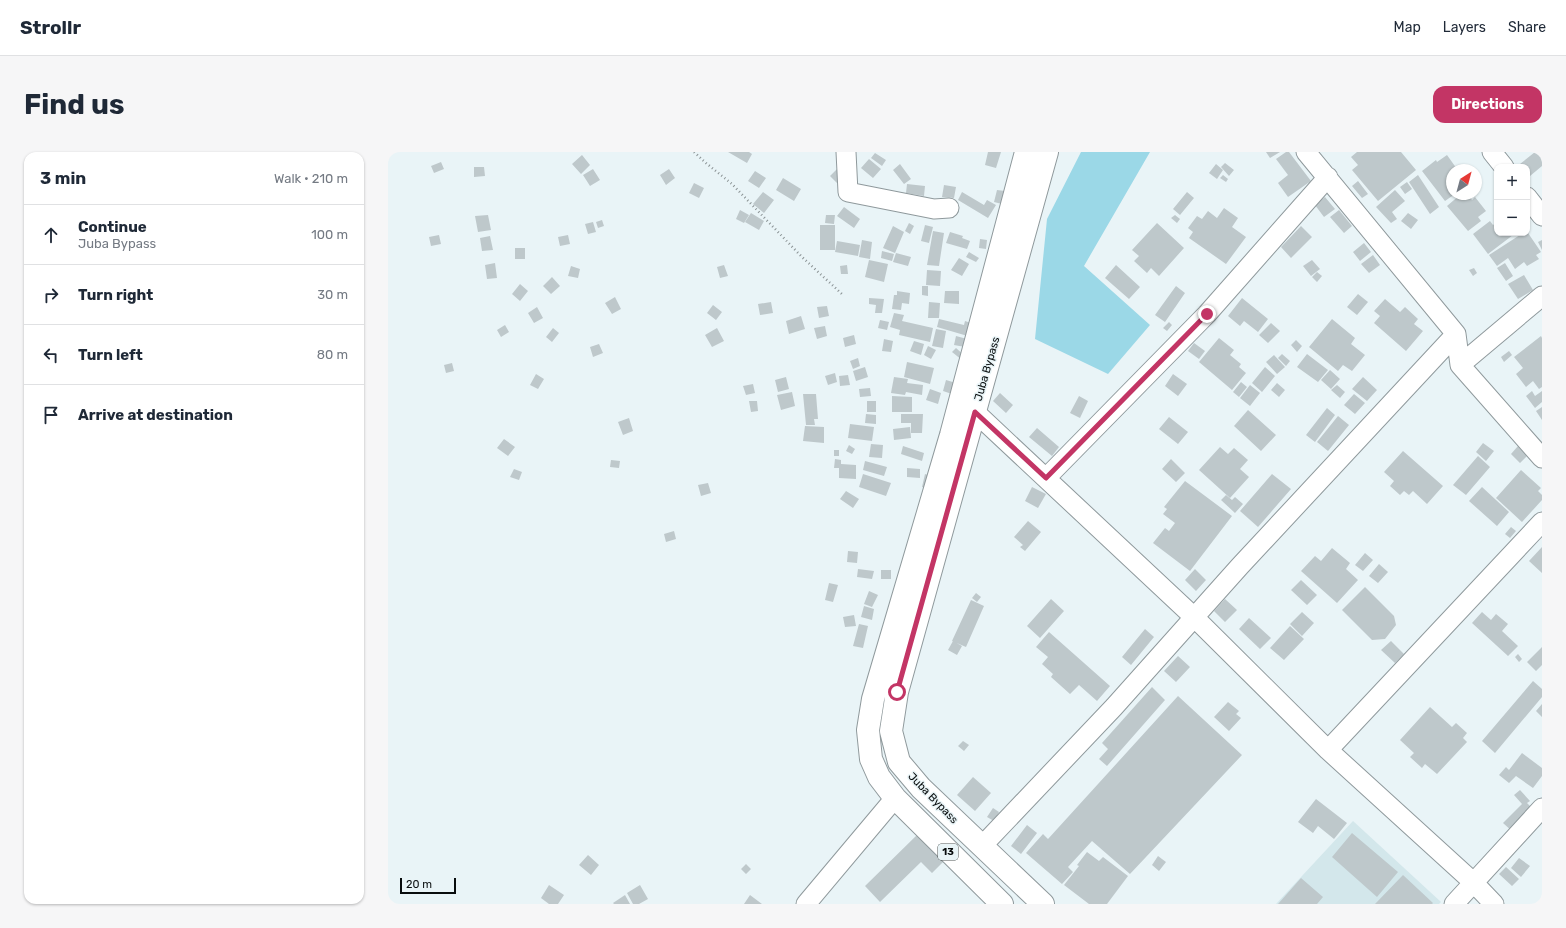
<!DOCTYPE html>
<meta charset="utf-8">
<style>
:root{--surface:#fff;--page:#f6f6f7;--text:#1f2937;--muted:#747a83;--line:#e0e1e3;--accent:#c33565}
body{margin:0;font-family:Rubik,sans-serif;background:var(--page);color:var(--text)}
.controls{position:absolute;right:12px;top:12px;display:grid;overflow:hidden;border-radius:8px;box-shadow:0 1px 3px #0004}
.controls button{width:36px;height:36px;display:grid;place-items:center;padding:0;border:0;border-bottom:1px solid var(--line);background:var(--surface);color:var(--text);font:20px sans-serif}
.compass{position:absolute;left:1058px;top:12px;width:36px;height:36px;border-radius:50%;background:var(--surface);box-shadow:0 1px 3px #0004;rotate:36deg}
.scale{position:absolute;left:12px;bottom:10px;width:56px;box-sizing:border-box;padding-left:4px;border:2px solid #080c0d;border-top:0;font-size:11px;line-height:14px;white-space:nowrap;color:#080c0d;-webkit-text-stroke:3px #e9f4f7;paint-order:stroke}
.stop{position:absolute;width:12px;height:12px;margin:-9px;border:3px solid #c33565;border-radius:50%;background:#fff}
.stop.end{background:#c33565;border-color:#fff;box-shadow:0 1px 4px #0008}
.list{margin:0;padding:0;list-style:none}
h2{display:flex;justify-content:space-between;align-items:center;height:52px;margin:0;padding:0 16px;font-size:17px}
h2 small{font-size:13px;font-weight:400;color:var(--muted)}
.list li{display:grid;grid-template-columns:26px 1fr auto;gap:12px;align-items:center;box-sizing:border-box;height:60px;padding:0 16px;border-top:1px solid var(--line)}
.list b{display:block;font-size:15px;white-space:nowrap}
.list p{margin:0;font-size:13px;white-space:nowrap;color:var(--muted)}
.list em{font-size:13px;font-style:normal;color:var(--muted)}
.icon{flex:none;width:22px;height:22px;fill:none;stroke:currentColor;stroke-width:2;stroke-linecap:round;stroke-linejoin:round}
.map{position:relative;flex:none;width:1154px;height:752px;overflow:hidden;border-radius:12px}
header{display:flex;align-items:center;gap:24px;box-sizing:border-box;height:56px;padding:0 20px;background:var(--surface);border-bottom:1px solid var(--line)}
header strong{font-size:19px}
nav{display:flex;gap:22px;margin-inline-start:auto;font-size:14px}
.intro{display:flex;align-items:center;justify-content:space-between;box-sizing:border-box;height:96px;padding:0 24px}
h1{margin:0;font-size:28px}
.button{padding:10px 18px;border-radius:12px;background:var(--accent);color:#fff;font-size:14px;font-weight:700}
main{display:flex;gap:24px;padding:0 24px}
aside{flex:1;background:var(--surface);border-radius:12px;box-shadow:0 1px 3px #0004}
.map>svg:first-child{display:block}
.built{fill:#d3e7eb}
.green{fill:#9bd8e7}
.building{fill:#bec8cb}
.lines{fill:none;stroke-linecap:round;stroke-linejoin:round}
.street-casing{stroke:#8f999c;stroke-width:21}
.primary-casing{stroke:#8f999c;stroke-width:24}
.path{stroke:#8a9294;stroke-width:2.5;stroke-dasharray:1 3;stroke-linecap:butt}
.street{stroke:#fff;stroke-width:19}
.primary{stroke:#fff;stroke-width:22}
.route{stroke:#c33565;stroke-width:5}
.labels{text-anchor:middle;dominant-baseline:central;stroke-width:3;stroke-linejoin:round;paint-order:stroke}
.shield{fill:#e9f4f7;stroke:#4c5253;stroke-width:1}
.shield-label{font-size:10px;font-weight:bold;fill:#080c0d}
.street-label{font-size:11px;fill:#080c0d;stroke:#e9f4f7}
</style>
<header>
<strong>Strollr</strong>
<nav><a>Map</a><a>Layers</a><a>Share</a></nav>
</header>
<div class="intro"><h1>Find us</h1><a class="button">Directions</a></div>
<main>
<aside>
<h2>3 min<small>Walk · 210 m</small></h2>
<ul class="list">
<li><svg class="icon" aria-label="ahead" viewBox="0 0 24 24"><path d="M12 20V5M6 11l6-6 6 6"/></svg><div><b>Continue</b><p>Juba Bypass</p></div><em>100 m</em></li>
<li><svg class="icon" aria-label="right" viewBox="0 0 24 24"><path d="M7 20v-9h11M14 6l5 5-5 5"/></svg><div><b>Turn right</b></div><em>30 m</em></li>
<li><svg class="icon" aria-label="left" viewBox="0 0 24 24"><path d="M17 20v-9H6M10 6l-5 5 5 5"/></svg><div><b>Turn left</b></div><em>80 m</em></li>
<li><svg class="icon" aria-label="arrive" viewBox="0 0 24 24"><path d="M6 21V4h12l-3 4 3 4H6"/></svg><div><b>Arrive at destination</b></div></li>
</ul>
</aside>
<div class="map">
<svg width="1154" height="752" viewBox="0 0 1154 752">
<rect width="100%" height="100%" fill="#e9f4f7"/>
<path class="built" d="M965,669L1053,750L1051,752H888Z"/>
<path class="green" d="M693,0H762L696,114L762,173L720,222L647,187L659,67Z"/>
<path class="building" d="M340,0H361L364,2L359,11Z
M600,0H613L608,16L597,13Z
M878,0H892L882,6Z
M898,0H901L923,29L900,45L890,31L900,23L888,7Z
M969,0H1013L1028,18L990,49L964,18L970,13L963,5Z
M1147,0H1154V14L1142,24L1139,20V15H1135L1132,12Z
M487,1L498,8L494,14L483,6Z
M194,3L202,13L193,22L184,12Z
M1059,3L1069,17L1074,13L1078,18H1064V42H1067L1057,49L1034,19L1048,8L1049,10Z
M481,7L493,17L485,26L473,16Z
M53,10L56,17L46,21L43,14Z
M837,11L846,18L841,24L833,15Z
M512,12L523,27L516,32L505,18Z
M828,12L835,18L829,27L821,21Z
M86,15H96L97,24L86,25Z
M205,17L212,28L202,34L195,23Z
M281,17L287,26L278,33L272,23Z
M449,17L456,24L449,31L442,24Z
M367,19L378,26L371,36L360,29Z
M835,23L840,27L838,30L832,26Z
M1030,23L1051,55L1042,62L1021,30Z
M395,26L413,37L406,49L388,38Z
M970,29L980,42L974,46L964,34Z
M1019,30L1024,37L1017,42L1012,35Z
M306,31L316,36L311,46L301,41Z
M519,32L537,34L536,44L518,41Z
M556,33L568,35L566,46L554,45Z
M609,38L617,39L614,52L606,50Z
M1007,38L1017,49L1004,60L1009,67L1003,71L988,55Z
M375,40L386,48L376,61L365,52Z
M574,40L596,53L599,48L608,53L600,66L570,48Z
M799,40L806,46L792,63L785,57Z
M1073,42H1080L1084,48L1087,45L1098,59L1090,65L1093,69L1080,79L1059,54Z
M937,45L947,57L936,65L927,53Z
M456,55L472,67L466,76L449,64Z
M836,56L850,66L844,75L858,85L838,112L801,86L805,80L800,76L809,64L814,67L820,59L829,66Z
M352,58L361,63L356,71L348,67Z
M951,58L964,74L956,81L942,65Z
M363,61L376,69L371,78L357,70Z
M1020,61L1030,68L1023,77L1013,69Z
M100,63L103,78L90,80L87,64Z
M438,63H447L446,72L437,71Z
M787,63L792,67L789,71L783,66Z
M214,68L216,74L210,76L208,70Z
M1102,69L1105,73L1109,70V81H1124L1125,83L1100,102L1085,82Z
M205,70L208,80L200,82L197,72Z
M521,71L526,74L522,82L517,79Z
M769,71L796,96L771,124L763,116L759,121L746,109L751,104L744,98Z
M432,73H447V98H432Z
M537,73L545,75L541,91L533,89Z
M505,74L516,80L507,101L495,96Z
M913,74L924,85L903,106L893,95Z
M545,79L556,81L551,114L539,113Z
M562,80L575,84L574,86L582,89L579,97L558,91Z
M1135,81H1140L1153,100L1148,103L1151,107L1139,114L1136,110L1127,117L1120,106L1109,114L1101,103Z
M51,83L53,92L43,94L41,85Z
M180,83L182,92L172,94L170,85Z
M102,84L105,98L94,99L92,86Z
M592,87L599,88L598,97L591,96Z
M474,88L484,90L482,107L471,105Z
M1154,88V98L1150,90Z
M449,89L472,93L470,104L447,100Z
M976,91L983,100L972,109L965,100Z
M127,96H137V107H127Z
M494,99L506,102L504,109L493,106Z
M581,100L591,106L588,110L578,105Z
M508,101L523,105L520,114L505,110Z
M985,103L992,113L981,121L973,112Z
M571,106L581,112L574,124L563,118Z
M481,108L500,112L496,130L477,125Z
M924,108L932,117L923,124L915,114Z
M107,111L109,126L99,127L97,113Z
M1117,111L1125,124L1118,129L1109,116Z
M336,113L340,124L332,126L329,115Z
M459,113L460,122H453L452,114Z
M728,113L752,135L741,147L717,126Z
M183,114L192,117L190,126L180,124Z
M1086,116L1089,121L1085,124L1081,118Z
M539,118L553,119L552,134L538,133Z
M929,120L934,124L929,130L924,125Z
M1136,123L1145,138L1130,147L1120,132Z
M164,125L172,134L163,142L155,134Z
M132,132L140,139L132,149L124,142Z
M534,134H540V144L534,143Z
M788,134L797,141L777,170L767,163Z
M509,139L522,141L521,152L514,151L513,158L504,157L506,143H509Z
M557,139H571V152L556,151Z
M970,142L980,150L969,163L959,155Z
M227,145L233,157L224,162L217,151Z
M481,146L496,147L494,161H487L488,153L481,152Z
M854,146L880,167L870,180L856,169L852,174L840,164Z
M997,147L1012,160L1017,155L1030,167L1026,172L1035,179L1018,199L986,171L992,164L986,159Z
M383,150L385,161L372,163L370,152Z
M541,150L552,151L551,166H540Z
M325,153L334,160L328,168L319,161Z
M439,154L441,164L431,166L429,155Z
M149,155L155,166L146,171L140,161Z
M506,161L516,163L514,169L545,176L542,190L511,183L512,178L502,175Z
M413,164L417,177L401,182L398,169Z
M551,167L576,173L577,169L586,172L583,185L549,175Z
M944,167L967,186L963,192L977,203L964,219L955,213L950,219L921,195Z
M492,168L501,170L499,178L490,176Z
M781,170L784,173L779,179L775,176Z
M883,171L892,179L880,191L871,183Z
M117,173L121,180L113,185L109,178Z
M437,174L439,184L429,187L426,176Z
M165,176L171,181L164,190L158,185Z
M329,176L336,189L324,195L317,183Z
M548,177L558,179L555,196L544,194Z
M466,183L468,192L457,195L455,186Z
M568,184L579,187L577,195L566,193Z
M1153,184L1154,186V235L1151,237L1145,229L1138,235L1128,222L1135,216L1126,205Z
M831,186L846,198L842,203L853,212L851,215L858,221L844,238L811,210Z
M496,187L505,189L503,200L494,199Z
M908,188L914,194L909,200L903,193Z
M526,189L536,192L533,203L522,199Z
M806,191L817,199L811,207L800,199Z
M211,192L215,201L205,205L202,195Z
M540,194L548,198L543,207L536,203Z
M568,196L577,204L574,208L564,200Z
M1121,199L1124,203L1116,210L1113,205Z
M894,202L902,209L898,214L890,206Z
M919,202L940,218L930,230L909,215Z
M886,203L897,215L889,222L878,210Z
M470,206L472,214L465,217L462,209Z
M519,210L546,216L542,232L516,225Z
M64,211L66,219L58,221L56,213Z
M477,215L480,225L468,229L465,219Z
M877,215L887,224L874,240L864,231Z
M942,218L952,227L943,237L933,228Z
M447,221L449,230L440,233L437,224Z
M148,222L156,227L150,237L142,233Z
M785,222L799,232L790,244L777,234Z
M460,223L462,233L452,234L451,224Z
M398,225L401,237L390,240L387,228Z
M506,225L520,227L519,231L535,233L534,243L518,240L517,243L503,241Z
M975,225L989,238L979,249L964,237Z
M558,228L568,231L564,242L555,239Z
M853,230L859,235L851,245L845,240Z
M889,231L897,238L891,245L883,238Z
M365,232L367,241L358,243L355,234Z
M862,233L872,241L862,254L852,246Z
M949,233L957,240L952,246L943,238Z
M482,236L483,244L472,245L471,237Z
M542,237L553,241L550,252L538,248Z
M1144,239L1147,244L1154,239V250L1147,256L1138,244Z
M404,240L407,254L393,258L389,243Z
M612,241L625,253L618,261L605,249Z
M415,242H428L430,267H426L427,273H418Z
M966,242L977,251L967,262L956,253Z
M504,244L524,245V260H504Z
M691,244L700,249L692,266L682,261Z
M361,249H369L370,259L363,260Z
M479,249H488V260H479Z
M1154,255V268L1148,259Z
M939,256L947,263L927,290L918,283Z
M860,258L888,283L873,299L846,274Z
M478,262L488,263V272L477,271Z
M513,262H535L534,281H523V271H513Z
M950,264L961,273L940,299L929,290Z
M781,265L800,280L790,292L771,277Z
M241,266L245,279L235,283L230,270Z
M462,272L486,275L484,289L460,286Z
M417,274L436,275V291L415,289Z
M522,275L523,286L506,288L505,277Z
M649,276L671,295L664,304L641,285Z
M116,287L127,295L120,304L109,296Z
M1095,291L1106,299L1098,309L1088,300Z
M483,292L495,293L494,306L481,305Z
M461,293L467,297L464,302L458,299Z
M515,294L536,301L534,309L513,302Z
M1130,294L1139,304L1132,311L1123,302Z
M832,295L840,302L846,296L860,308L852,317L861,325L842,346L811,318Z
M446,298H451V304H446Z
M1015,299L1055,334L1039,352L1025,339L1021,343L1016,339L1012,343L1002,334L1006,329L996,320Z
M1090,304L1102,315L1078,343L1065,333Z
M447,307L453,308V312L468,313V327L451,326V316H446Z
M783,307L797,321L788,330L774,317Z
M223,308L232,309L231,316L222,315Z
M477,309L499,315L496,324L475,318Z
M519,316L532,317V326L519,325Z
M126,317L134,320L131,328L122,325Z
M1133,318L1153,336L1150,339L1154,343V348L1134,370L1108,346Z
M475,322L503,331L498,344L471,335Z
M537,322L545,325L542,337L534,335Z
M884,322L903,337L870,375L852,359Z
M797,329L844,364L802,419L765,391L777,376L781,379L787,371L775,362L779,357L776,355Z
M320,331L323,341L313,344L310,333Z
M644,335L658,342L650,356L637,349Z
M1094,335L1121,360L1109,374L1081,349Z
M458,339L471,347L465,356L452,347Z
M838,343L844,348L847,345L855,352L847,361L833,348Z
M640,369L653,380L637,399L632,395L635,393L626,385Z
M1123,375L1128,379L1122,386L1117,382Z
M286,379L288,387L278,390L276,382Z
M1154,395V421L1141,409Z
M944,396L962,411L958,417L970,428L949,451L913,419L927,404L933,409Z
M460,399L470,400L469,411L459,410Z
M977,401L985,408L975,419L967,413Z
M991,412L1000,420L990,431L981,424Z
M470,417L486,419L484,427L469,425Z
M807,417L818,428L808,439L797,428Z
M493,418H503V427H493Z
M913,428L929,443L919,453L903,438Z
M441,431L450,433L445,450L437,448Z
M977,435L1006,464L1008,473L997,487L984,488L954,458Z
M481,439L490,443L484,455L476,452Z
M588,441L593,445L589,450L584,446Z
M663,447L676,459L652,486L639,474Z
M837,447L849,458L837,470L826,459Z
M583,448L596,454L578,495L564,489Z
M476,454L486,457L484,468L473,465Z
M914,460L926,471L914,484L902,472Z
M1094,460L1103,468L1108,462L1120,472L1114,479L1130,494L1120,504L1084,471Z
M466,463L468,474L457,475L455,465Z
M861,466L883,486L872,497L851,477Z
M471,472L480,474L475,496L465,494Z
M902,474L916,487L896,508L882,496Z
M757,477L766,485L743,513L734,505Z
M661,480L722,534L709,549L691,533L682,542L663,525L665,522L654,512L660,505L648,495Z
M565,489L574,494L569,503L560,498Z
M1003,489L1016,502L1007,511L993,498Z
M1154,495V513L1148,519L1139,510Z
M1130,502L1134,507L1131,510L1127,505Z
M790,504L802,515L788,530L776,519Z
M1145,529L1154,537V545L1107,601L1094,589Z
M764,535L777,548L719,614L711,607L720,597L714,591Z
M790,544L854,603L742,722L704,689L680,715L685,720L674,732L638,701L655,682L660,687Z
M840,550L851,559L848,562L853,566L841,579L826,565Z
M1154,552V565L1148,559Z
M1042,555L1064,575L1068,571L1079,581L1075,586L1079,590L1049,622L1037,612L1034,616L1022,605L1026,601L1012,588Z
M575,589L581,593L576,599L570,594Z
M1134,601L1154,616V624L1145,636L1128,624L1121,631L1111,623L1118,615L1121,618Z
M585,625L603,641L587,659L569,643Z
M1132,638L1142,649L1139,651L1146,658L1125,680L1115,671L1134,652L1126,643Z
M928,647L959,671L946,687L930,674L925,681L910,670Z
M605,656L611,660L606,669L599,665Z
M639,673L649,681L633,702L623,694Z
M964,681L1010,720L989,745L944,705Z
M530,682L556,709L544,721L533,710L492,750L477,734Z
M699,700L711,709L715,705L740,724L719,752H701L676,733L691,714L689,713Z
M200,703L211,713L203,723L191,713Z
M770,704L778,710L771,719L764,713Z
M1131,706L1142,714L1133,725L1123,716Z
M358,712L363,717L358,722L353,717Z
M1118,715L1131,727L1124,734L1111,722Z
M1015,723L1045,751L1044,752H987Z
M913,726L935,745L929,752H890Z
M161,733L176,743L170,752H161L153,746Z
M252,733L260,747L251,752H245L239,741Z
M237,743L242,752H226L225,751Z
M362,743L374,752H356Z"/>
<g class="lines">
<defs>
<path id="street" d="M458,0L460,40L546,57L561,56
M918,0L1068,182L1072,213L1154,306
M1104,0L1116,15
M1139,45L1154,64
M1072,213L1154,144
M587,260L807,466L940,598L1085,730L1106,752
M658,326L819,162L940,25
M940,598L1154,370
M594,694L726,555L852,414L1068,182
M418,752L507,646
M1066,752L1154,656"/>
<path id="primary" d="M614,752L507,646L491,625L483,607L480,578L485,547L563,283L638,0
M655,752L533,636L511,610L503,579L509,540L659,0"/>
</defs>
<use href="#street" class="street-casing"/>
<use href="#primary" class="primary-casing"/>
<path class="path" d="M306,0L318,11L344,32L414,105L455,143"/>
<use href="#street" class="street"/>
<use href="#primary" class="primary"/>
</g>
<g class="lines">
<path class="route" d="M509,540L587,260L658,326L819,162"/>
</g>
<g class="labels">
<rect class="shield" x="550" y="692" width="20" height="16" rx="3"/>
<g class="shield-label">
<text x="560" y="700">13</text>
</g>
<g class="street-label">
<text transform="translate(599 217) rotate(-74)">Juba Bypass</text>
<text transform="translate(545 646) rotate(46)">Juba Bypass</text>
</g>
</g>
</svg>
<div class="controls">
<button>+</button>
<button>−</button>
</div>
<svg class="compass" viewBox="-18 -18 36 36"><path d="M0-13l5 13h-10z" fill="#e53935"/><path d="M0 13l5-13h-10z" fill="#747a83"/></svg>
<div class="scale">20 m</div>
<div class="stop" style="left:509px;top:540px"></div>
<div class="stop end" style="left:819px;top:162px"></div>
</div>
</main>
